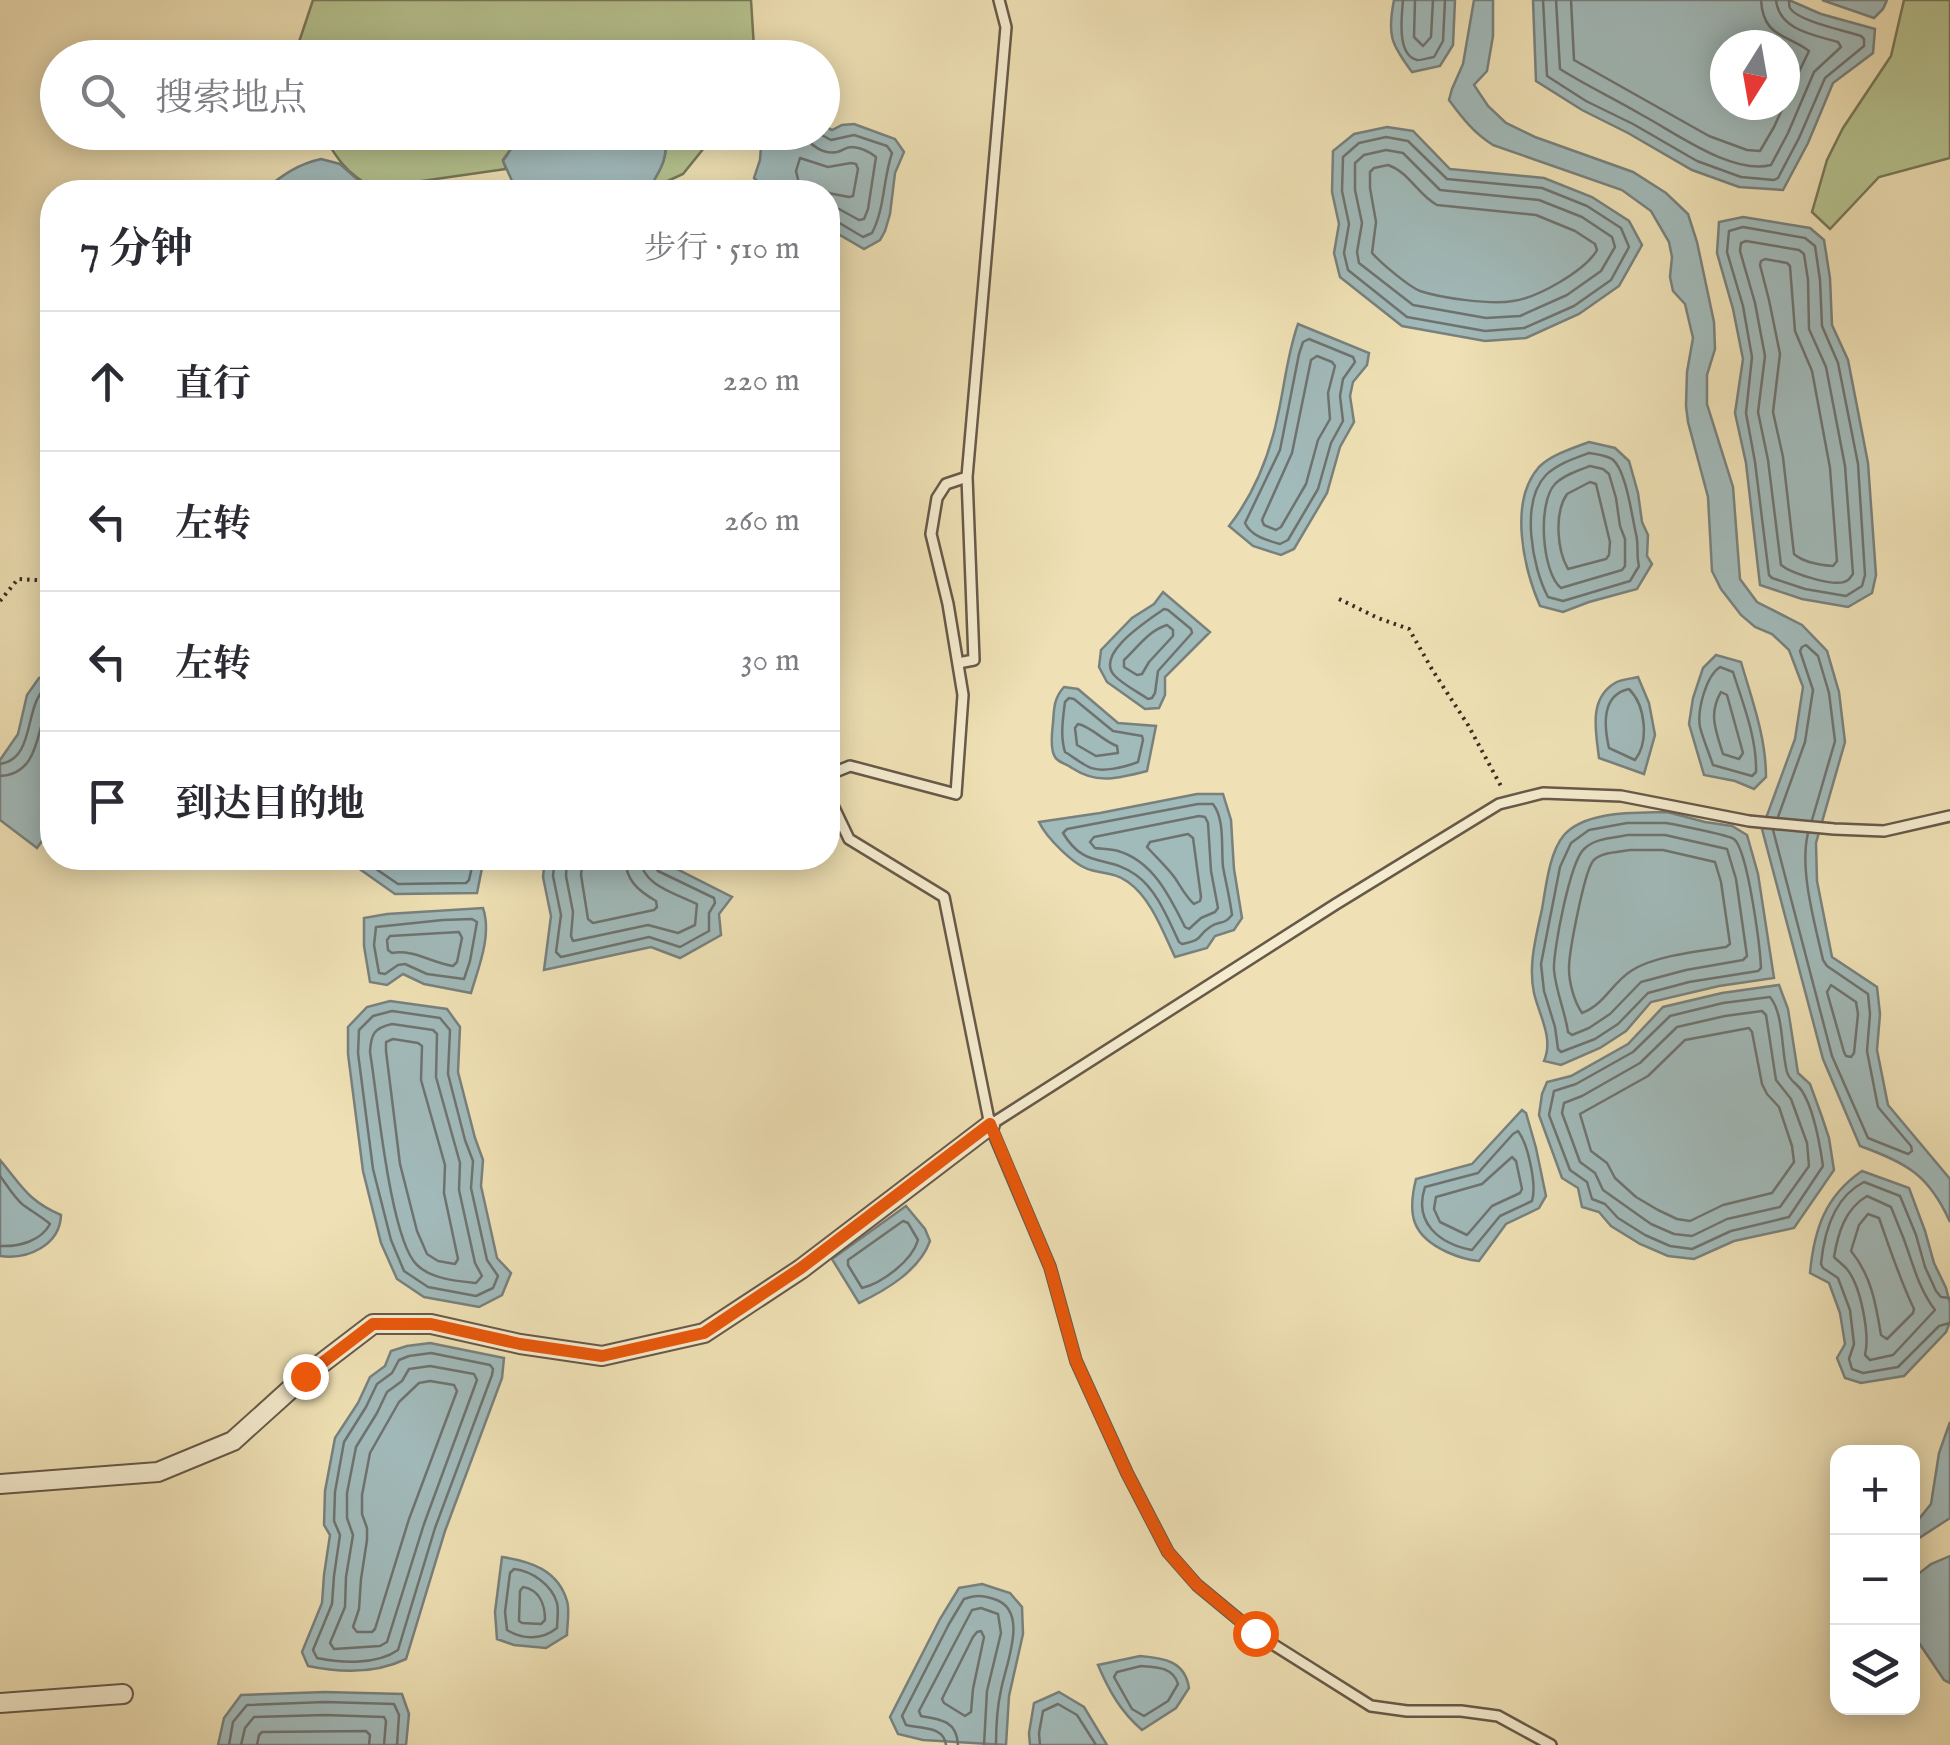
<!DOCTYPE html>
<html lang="zh">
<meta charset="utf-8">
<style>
:root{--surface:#fff;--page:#f2f2f3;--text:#2b2b33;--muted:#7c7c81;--line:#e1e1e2}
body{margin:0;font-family:"IM FELL English","Noto Serif SC",serif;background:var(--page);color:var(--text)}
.controls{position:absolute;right:30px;bottom:30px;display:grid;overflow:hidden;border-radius:20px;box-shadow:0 5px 25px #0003}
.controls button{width:90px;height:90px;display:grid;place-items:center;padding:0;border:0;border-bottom:2px solid var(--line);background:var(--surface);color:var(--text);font:50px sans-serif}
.compass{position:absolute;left:1710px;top:30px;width:90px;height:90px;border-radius:50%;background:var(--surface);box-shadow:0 5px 25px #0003;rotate:191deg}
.stop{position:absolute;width:30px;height:30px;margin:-22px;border:8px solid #ea580c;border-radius:50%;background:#fff}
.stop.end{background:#ea580c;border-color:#fff;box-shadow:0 2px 10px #0008}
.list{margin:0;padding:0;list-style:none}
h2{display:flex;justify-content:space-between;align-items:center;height:130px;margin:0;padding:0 40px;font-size:42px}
h2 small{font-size:32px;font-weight:400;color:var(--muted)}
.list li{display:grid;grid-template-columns:65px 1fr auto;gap:30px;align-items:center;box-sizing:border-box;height:140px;padding:0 40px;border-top:2px solid var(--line)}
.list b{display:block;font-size:38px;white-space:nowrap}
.list em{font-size:32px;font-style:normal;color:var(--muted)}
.icon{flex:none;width:55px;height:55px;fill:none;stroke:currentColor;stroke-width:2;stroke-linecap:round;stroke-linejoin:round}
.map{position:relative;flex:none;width:1950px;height:1745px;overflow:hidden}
.search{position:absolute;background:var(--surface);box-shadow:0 5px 25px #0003;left:40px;top:40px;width:800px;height:110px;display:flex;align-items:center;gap:25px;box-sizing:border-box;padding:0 35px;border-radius:55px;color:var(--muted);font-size:38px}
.panel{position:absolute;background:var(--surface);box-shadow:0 5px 25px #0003;left:40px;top:180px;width:800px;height:690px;border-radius:40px}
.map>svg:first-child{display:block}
.green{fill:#b6c390;stroke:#78785a;stroke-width:2.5}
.water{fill:#a1baba;stroke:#78817e;stroke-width:2.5;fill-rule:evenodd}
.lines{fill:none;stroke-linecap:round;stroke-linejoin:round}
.shore{stroke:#6e7370;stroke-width:2.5}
.lane-casing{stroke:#675949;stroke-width:14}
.street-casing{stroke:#675949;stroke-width:22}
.path{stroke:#3a2c25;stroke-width:4;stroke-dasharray:2.5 5;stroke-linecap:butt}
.lane{stroke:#f5eccf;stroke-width:9}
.street{stroke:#f5eccf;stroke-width:18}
.route{stroke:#ea580c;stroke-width:12}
</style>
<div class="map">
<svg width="1950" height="1745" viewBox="0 0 1950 1745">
<rect width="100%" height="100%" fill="#efe1b5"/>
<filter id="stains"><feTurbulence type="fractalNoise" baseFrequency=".002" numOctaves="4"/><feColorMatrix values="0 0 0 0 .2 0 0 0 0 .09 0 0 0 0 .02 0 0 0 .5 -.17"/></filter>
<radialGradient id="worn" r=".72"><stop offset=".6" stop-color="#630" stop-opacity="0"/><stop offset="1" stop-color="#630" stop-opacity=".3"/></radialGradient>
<path class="green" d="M313,0H751L754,48L750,58L294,57Z
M1904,0H1950V158L1879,177L1830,229L1812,212L1827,160L1843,128L1891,56Z
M322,133H522L503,160L506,169L373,188C346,173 337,159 322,133Z
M664,133H716L683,174L648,190C660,171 670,156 664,133Z"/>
<path class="water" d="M1394,0H1455L1453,45L1440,66L1412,72C1391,44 1387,35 1394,0Z
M1474,0H1493V36L1487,71L1474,85L1488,106L1506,123L1535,137L1633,172L1666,193L1688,214L1697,242L1714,322L1715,349L1707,375V404L1733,487L1740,579L1757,602L1802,625L1827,651L1839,692L1845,742L1816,843L1817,881L1832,957L1877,987L1880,1014L1877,1050L1888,1105L1950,1179V1222C1929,1175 1907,1163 1860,1146L1823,1059L1762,829L1795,739L1803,687L1789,650L1772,634L1755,627L1741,615L1721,589L1712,571L1708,497L1688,422L1686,406L1687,372L1693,338L1685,304L1673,291L1670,277L1672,257L1669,242L1651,211L1622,190L1493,145C1474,133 1463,119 1449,100L1452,89L1463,64Z
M1533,0H1789L1821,14L1875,29L1873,53L1833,83L1808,143L1783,190L1739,187L1692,170L1628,133L1582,110L1536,81ZM1725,45H1785V105H1725Z
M1822,0H1887L1883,9L1874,18Z
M854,124L895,139L904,152L895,173L890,214L885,231L880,240L864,249L828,228V192H770L754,178L760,160L762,133L822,132L823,125L832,130L842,125Z
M1387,127L1413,131L1450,169L1544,178L1592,197L1629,221L1642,245L1619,286L1579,314L1526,338L1485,341L1402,326L1340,277L1334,253L1339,224L1332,192L1333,151L1354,134Z
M664,133C670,156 660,171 648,190L644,192H517L503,161L522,133Z
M321,159L340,164L357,179L358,192H268L265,189C283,175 298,164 321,159Z
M1743,217L1810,228L1824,240L1830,278L1832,325L1848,360L1868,463L1876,575L1872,593L1848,607L1802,599L1760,585L1746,463L1735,413L1743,359L1733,309L1717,253L1719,222Z
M1298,324L1369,353L1367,365L1353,382L1350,396L1354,422L1340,447L1327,493L1294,549L1281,555L1253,546L1229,526C1255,493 1271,451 1279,410C1285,381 1288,352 1298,324Z
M1589,442L1615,448L1629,461L1638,493L1642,522L1648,535L1647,556L1652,564L1637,589L1589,602L1563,612L1540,606C1524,569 1508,502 1539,467C1551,455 1573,448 1589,442Z
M1163,592L1210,632L1165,677V695L1159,708L1145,709L1107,682L1099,667L1101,650L1132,618L1154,604Z
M1716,655L1741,662C1752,700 1766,737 1766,777L1754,789L1735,781L1704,775L1689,724L1693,698L1703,668Z
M52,673V827L37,848L0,820V760L18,734L27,695L39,678Z
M1638,677L1649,703L1655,735L1644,774L1599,758C1596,732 1588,699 1615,683C1621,679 1631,679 1638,677Z
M1064,687L1078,689L1118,723L1156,726L1147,771C1118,778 1098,785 1072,768C1066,763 1057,763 1054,755C1050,746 1052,732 1053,723C1054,708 1054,698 1064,687Z
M1197,794H1223L1231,820L1234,869L1242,918L1234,930L1215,936L1207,948L1175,957C1163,932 1151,898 1128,882C1116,873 1105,874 1091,870C1074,866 1046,837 1039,822L1100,813Z
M1667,812L1705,822L1732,826L1747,835L1758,874L1774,978L1719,986L1651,1002L1626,1031L1600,1048L1561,1065L1544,1061C1554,1038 1539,1015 1534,993C1528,965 1536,937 1542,909C1546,887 1549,853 1564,835C1586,810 1637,813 1667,812Z
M344,858H484L477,893L395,894Z
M545,858H655L732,897L719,914L721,935L680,958L651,947L544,970L551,916L543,877Z
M483,908C492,935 479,966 471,993L424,984L403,974L387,985L370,982L364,946V918L387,914Z
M1779,985L1788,1009L1798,1073L1810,1084L1822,1117L1829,1138L1834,1170L1794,1228L1734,1241L1694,1259L1668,1256L1640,1244L1611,1226L1599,1212L1582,1207L1578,1188L1562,1178L1539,1115L1542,1094L1547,1082L1571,1076L1628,1044L1663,1007L1722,993Z
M390,1001L447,1009L460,1027L458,1072L475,1138L483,1160L481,1186L497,1258L511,1273L502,1295L479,1307L424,1297L397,1279L381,1243L363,1171L348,1054V1027L367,1007Z
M1522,1110L1526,1113L1536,1148L1546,1196L1539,1208L1506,1224L1479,1261C1467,1260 1458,1257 1447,1252C1412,1236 1407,1215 1416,1179L1472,1164Z
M0,1160C22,1186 28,1201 61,1215C60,1245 28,1260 0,1256Z
M1862,1171L1909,1188L1925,1231L1934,1263L1946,1288L1950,1304V1322L1946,1332L1904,1376L1861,1383L1845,1378L1837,1358L1845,1344L1840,1313L1829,1283L1810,1273C1814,1230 1825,1196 1862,1171Z
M906,1206L925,1229L930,1241C919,1271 886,1290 859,1303L832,1259Z
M430,1343L504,1358L502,1378L445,1531L406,1659C375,1674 341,1673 308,1666L302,1652L322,1603L324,1575L330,1535L324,1525L325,1491L335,1438L358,1403L370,1377L385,1366L391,1351L407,1346Z
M1950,1422V1518L1913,1542L1914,1525L1931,1504L1939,1453Z
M1950,1556V1683L1944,1680L1913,1634V1578L1931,1564Z
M502,1557C530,1561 558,1570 567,1601C570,1611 567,1625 567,1635L546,1648L514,1645L497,1639L495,1612Z
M982,1584L1010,1593L1022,1607L1023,1634L1009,1696L1006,1745L923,1740L898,1734L890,1717L940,1619L959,1588Z
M1140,1656C1164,1658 1185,1661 1189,1688L1176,1708L1142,1730C1121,1712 1109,1691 1098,1665Z
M325,1692L402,1694L409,1714L406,1745H218L224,1718L241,1695Z
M1059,1692L1084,1707L1107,1745H1030L1029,1733L1034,1703Z"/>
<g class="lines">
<path class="shore" d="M1403,0C1402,15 1396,55 1417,60C1419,61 1432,57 1434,57L1443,41L1445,0
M1415,0L1414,37L1423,46L1431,37L1433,0
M1543,0L1547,76L1586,101L1633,124L1697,161L1741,177L1774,180L1778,178L1799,138L1825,78L1864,46V39L1861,36C1847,31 1797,21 1790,8C1789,6 1789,3 1789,0
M1556,0L1560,69C1587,86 1615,99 1642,115C1676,133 1732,175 1771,165L1788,133L1814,72L1841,47L1838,42C1814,35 1779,30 1776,0
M1571,0L1574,60L1709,136L1747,150L1760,151L1774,127L1784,105
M1761,0C1763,37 1786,34 1809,51L1785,101
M802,132C809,144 822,155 837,152C845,150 844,147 853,147C861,148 870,152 876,157L868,209L864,219L859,220L839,209L828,208
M816,132L831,140L854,135L887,146L892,153C883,179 885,208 872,233L863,237L836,221L828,220
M1386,137L1408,141L1447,179L1542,188L1587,206L1621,228L1629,247L1611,280L1574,306L1524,328L1485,331L1407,317L1348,270L1344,253L1349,224L1342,191L1343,157L1359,143Z
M1386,150L1403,153L1440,190L1539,200L1582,217L1612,237L1615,247L1601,271L1567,295L1520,316L1486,318L1413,305L1359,263L1357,252L1362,223L1355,190V163L1364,155Z
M1388,165C1409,172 1418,195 1437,205L1536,215L1575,231L1595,244L1597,250C1585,271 1537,298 1513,301C1491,305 1441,298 1420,291C1408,286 1381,263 1372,253L1376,222L1370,188V172L1374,168Z
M801,192L796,171L800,158L828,167L851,163L856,164L858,169L853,196L849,197L828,193
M1743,227L1805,238L1815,246L1820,280L1822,326L1838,363L1858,464L1865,575L1862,586L1846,596L1805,589L1772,578L1769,575L1755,462L1746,413L1752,357L1743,306L1727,252L1729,231Z
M1746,241L1799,250L1804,254L1808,280L1809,329L1826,367L1845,466L1853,574C1851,576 1850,579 1848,580C1837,589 1791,573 1781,565L1768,460L1758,412L1765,356L1755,303L1740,251L1741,243Z
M1765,259L1787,263L1790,266L1795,331L1812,371L1830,468L1837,561L1833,566C1820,565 1804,563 1794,554L1783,457L1773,412L1780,354L1769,300L1760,265L1761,261Z
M1309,339L1353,357L1355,362L1343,379L1340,396L1343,421L1331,443L1318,489L1288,540L1280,544C1266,540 1251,536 1245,523L1280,450L1299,354L1303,342Z
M1317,356L1332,362L1335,366L1328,393L1330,419L1318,440L1306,484L1281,527L1276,530L1264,525L1262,520L1292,453L1311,360Z
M1589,453C1596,454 1605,455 1612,459C1626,469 1632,517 1636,534C1639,545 1636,555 1639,566L1630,581L1563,601L1548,597C1532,567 1520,502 1546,475C1557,464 1575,458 1589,453Z
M1590,466L1603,469L1609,474L1616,498L1620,526L1625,539V566L1622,570L1561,588C1542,573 1537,503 1555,484C1564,475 1579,470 1590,466Z
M1590,482L1596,484L1610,542L1609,555L1606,559L1568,569C1557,550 1554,513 1567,494Z
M1164,609L1168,610L1191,629L1192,633L1158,671L1155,693L1152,698L1148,699C1138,692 1122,684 1114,675C1095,653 1149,620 1164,609Z
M1167,625L1173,630V636L1149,662L1142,674L1137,675L1124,667V660C1138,647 1148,631 1167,625Z
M1720,667L1733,672C1743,704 1757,738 1756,772L1752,776L1713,765C1709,753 1703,739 1700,727C1697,710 1706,676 1720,667Z
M1629,689C1646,706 1649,742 1635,760L1609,748C1604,726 1601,695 1629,689Z
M1721,692L1727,695L1743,753L1739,759L1723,754C1716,731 1708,714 1721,692Z
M1069,698L1074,699L1113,731L1142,736L1143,740L1138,762C1125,767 1100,774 1087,766C1079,762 1072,756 1065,752C1060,736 1063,718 1065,702Z
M1078,724C1092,727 1103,741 1117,746L1118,753L1096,756L1077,745L1075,728Z
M0,764C39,758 21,697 52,684
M0,776C43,774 35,723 52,698
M1198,804H1213C1225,820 1221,846 1223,867C1226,883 1230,899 1232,915C1223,926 1220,920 1210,927C1195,937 1206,939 1182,944L1179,942C1168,919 1157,890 1136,875C1107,854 1085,870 1063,833L1067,829Z
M1199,816L1205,817L1208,823L1211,871L1218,908L1215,912L1201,918L1189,929L1185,927C1170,897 1153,861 1118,851C1111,849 1102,849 1095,848L1090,842L1094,837Z
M1778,817L1805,742L1813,690L1800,651L1802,647L1806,645L1818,656L1829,693L1835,741L1812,820
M1666,823C1678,825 1728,835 1734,839C1748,851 1760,947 1761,968L1758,971L1689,982L1648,993L1618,1024L1595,1039L1561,1052L1558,1049L1555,1027L1544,991L1541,964L1560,867L1571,843L1589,830L1627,823Z
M1773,830L1832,1056L1868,1138L1908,1154L1912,1151L1911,1146L1878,1107L1867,1051L1870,1014L1868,994L1827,966L1823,960C1815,924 1799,870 1808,833
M1188,834L1193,838L1201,897L1200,901L1194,904C1186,897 1181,887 1175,878C1166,866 1156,857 1147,847L1150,842Z
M1628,835H1665L1727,849L1736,879L1747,956L1743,960L1686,970L1641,982L1610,1014L1589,1028L1572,1035L1568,1032C1565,1011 1556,992 1554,970C1553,951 1570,862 1584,849C1595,838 1613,838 1628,835Z
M1630,850H1663L1715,862L1721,882L1730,944L1726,947C1699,951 1653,956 1631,971C1612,983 1604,1005 1582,1013C1574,1001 1569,983 1569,968C1569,952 1584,873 1593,861C1600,852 1619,852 1630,850Z
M360,858L398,884L466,883L469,880L474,858
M555,858L553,876L561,915L556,952L561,957L649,937L680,947L709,931V913L715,903L714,898L658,871L653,865L652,858
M567,858L566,876L573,912L571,936L573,941L648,925L678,933L695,925L697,904C675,893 642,886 640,858
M583,858L581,875L588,919L593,923L654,910L657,907L656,901C637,890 626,880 625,858
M443,920L472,919L477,922L470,961L464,979L427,974L405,964L398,965L385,974L379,973L374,945L376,927Z
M459,932L462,938L457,962L453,966C432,963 413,949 392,953L388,950L387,940L390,936Z
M1831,985L1856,1002L1858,1014L1854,1053L1851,1057L1846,1056L1844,1052L1827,992Z
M1770,997C1784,1014 1781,1050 1787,1072C1790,1082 1797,1083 1802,1091C1813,1108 1820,1145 1823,1166L1789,1217L1731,1231L1692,1249L1670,1246L1645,1235L1618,1218L1605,1204L1592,1199L1587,1182L1570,1170L1549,1115L1554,1091L1576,1084L1633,1052L1670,1016L1723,1003Z
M392,1011L440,1018L450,1030L448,1074L465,1140L473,1161L471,1188L487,1260L498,1276L493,1288L476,1296L428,1287L404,1271L391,1240L373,1169L358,1053L359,1030L373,1016Z
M1762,1011L1766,1015L1776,1080L1791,1099L1807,1143L1809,1166L1780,1207L1727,1219L1692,1236L1674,1234L1651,1224L1603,1190L1595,1173L1580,1162L1562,1113L1564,1103L1582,1096L1640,1063L1677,1027L1725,1016Z
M392,1024L433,1030L437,1034L436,1077L460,1163L459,1190L475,1263L482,1276L476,1283C457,1281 431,1279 417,1265C390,1240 377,1093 370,1052C371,1034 374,1028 392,1024Z
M1749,1028L1752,1032L1762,1084L1767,1094L1779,1107L1792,1146L1794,1162L1772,1193L1723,1205L1690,1221L1677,1219L1658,1210L1636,1197L1615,1178L1607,1163L1591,1151L1580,1114L1648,1076L1685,1040Z
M393,1039L418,1043L422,1046L421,1080L445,1165L444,1193L458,1259L455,1264L438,1261L427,1254L417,1231L400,1164L386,1051V1042Z
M1518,1131C1528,1144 1537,1185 1532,1201L1500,1216L1472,1250C1440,1244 1413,1223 1425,1187L1478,1173L1513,1134Z
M1512,1157L1516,1161L1522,1189L1520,1193L1492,1206L1467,1235L1440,1222L1434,1209L1436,1197L1482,1184Z
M0,1176C7,1185 13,1196 22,1204C31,1211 42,1217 50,1224C41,1241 19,1247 0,1246
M1867,1196L1891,1207C1895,1217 1899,1227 1903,1237C1913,1263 1918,1288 1935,1310L1893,1355L1870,1360L1865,1355C1870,1335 1861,1285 1846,1268C1842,1264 1838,1261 1834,1257C1838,1233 1845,1209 1867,1196Z
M1868,1214L1879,1218C1890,1249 1900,1280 1914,1309L1913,1313L1887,1339L1881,1335C1876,1304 1871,1275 1851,1251L1859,1225Z
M903,1221L908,1223L918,1240C912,1261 882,1283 862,1288L848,1265V1260Z
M1950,1298L1941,1297L1936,1291L1925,1267L1916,1235L1900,1196L1864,1182C1834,1197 1824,1233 1821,1264L1823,1268L1838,1278L1850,1310L1854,1344L1849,1359L1852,1369L1863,1373L1898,1367L1939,1326L1950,1323
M431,1353L490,1365L493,1369L492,1375L435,1528L398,1650C377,1665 341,1663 317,1658L313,1650L332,1604L334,1576L340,1535L334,1521L335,1492L344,1442L366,1407L377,1384L392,1373L399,1360L409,1356Z
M430,1366L474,1374L477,1380L424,1524L387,1642L380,1646L334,1649L330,1643L345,1607L346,1577L353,1535L347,1518V1493L356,1447L377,1413L387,1392L402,1381L409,1369Z
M430,1381L454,1385L457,1391L409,1519L375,1629L372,1632H357L353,1627L359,1609L361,1579L367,1540V1528L362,1514V1495L370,1453L399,1402L419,1383Z
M514,1569C532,1571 552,1585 557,1603C559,1611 557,1621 557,1628C542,1640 523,1640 507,1630L505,1612L510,1573Z
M523,1587C540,1590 545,1605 545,1620L541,1624L522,1623L519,1621L520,1591Z
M981,1631L984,1637L973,1689L971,1712L965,1716L944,1703L942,1699L973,1637L977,1632Z
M1141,1666C1156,1667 1173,1667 1178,1684L1168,1701L1144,1716L1132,1709L1114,1677L1117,1672Z
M229,1745L233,1722L247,1705L325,1702L394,1704L399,1715L397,1745
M241,1745L245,1728L254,1717L325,1715L384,1717L386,1721L384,1745
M257,1745L259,1735L262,1732L366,1731L370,1735L369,1745
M946,1745C944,1726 922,1729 906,1725L902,1716L949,1624L964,1599C975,1595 982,1595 994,1599C1030,1610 1006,1663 1001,1690C997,1708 996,1727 996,1745
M958,1745C957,1721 941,1719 921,1716L919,1711L972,1610L981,1608L998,1614L1001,1633L987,1691L984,1745
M1040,1745L1039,1733L1043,1711L1058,1704L1077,1715L1096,1745"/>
<defs>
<path id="lane" d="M958,663L974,660L967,477
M828,787L830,774L850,766L956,794L963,695L948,604L931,534L937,498L946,484L967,477L1006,27L999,0
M828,795L849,839L944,897L990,1125L1050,1267L1076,1361L1127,1473L1168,1552L1197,1585L1255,1633L1371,1706L1407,1711H1461L1498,1716L1551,1745
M990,1125L1336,904L1499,804L1543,793L1621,796L1749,821L1834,829L1884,831L1950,816"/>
<path id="street" d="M0,1484L158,1472L233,1441L305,1376L373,1324H431L520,1344L602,1356L704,1333L801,1269L990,1125
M0,1703L123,1694"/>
</defs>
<use href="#lane" class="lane-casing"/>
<use href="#street" class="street-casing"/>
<path class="path" d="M1339,599L1378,618L1409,629L1433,671L1468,725L1502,788
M0,601L18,579L52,581"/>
<use href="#lane" class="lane"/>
<use href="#street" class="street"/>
</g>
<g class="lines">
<path class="route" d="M305,1376L373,1324H431L520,1344L602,1356L704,1333L801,1268L990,1124L1050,1267L1076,1361L1127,1473L1168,1552L1197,1585L1255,1633"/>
</g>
<rect width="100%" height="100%" filter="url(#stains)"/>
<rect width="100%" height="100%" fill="url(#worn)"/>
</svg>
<div class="controls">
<button>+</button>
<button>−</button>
<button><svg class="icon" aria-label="layers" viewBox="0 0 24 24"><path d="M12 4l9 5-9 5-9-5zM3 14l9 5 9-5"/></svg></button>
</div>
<svg class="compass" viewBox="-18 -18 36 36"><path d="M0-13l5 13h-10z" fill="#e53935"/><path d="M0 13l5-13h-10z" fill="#7c7c81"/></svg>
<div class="stop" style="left:1255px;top:1633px"></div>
<div class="stop end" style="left:305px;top:1376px"></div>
<div class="search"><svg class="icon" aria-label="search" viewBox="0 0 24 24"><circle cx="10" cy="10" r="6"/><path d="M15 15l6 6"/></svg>搜索地点</div>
<section class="panel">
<h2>7 分钟<small>步行 · 510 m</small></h2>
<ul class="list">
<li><svg class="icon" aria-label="ahead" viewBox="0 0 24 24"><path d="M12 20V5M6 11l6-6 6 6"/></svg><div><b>直行</b></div><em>220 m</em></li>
<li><svg class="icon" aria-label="left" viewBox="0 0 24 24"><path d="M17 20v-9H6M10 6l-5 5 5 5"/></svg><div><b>左转</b></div><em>260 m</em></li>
<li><svg class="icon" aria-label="left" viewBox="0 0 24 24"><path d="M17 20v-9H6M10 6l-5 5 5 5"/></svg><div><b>左转</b></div><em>30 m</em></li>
<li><svg class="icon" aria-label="arrive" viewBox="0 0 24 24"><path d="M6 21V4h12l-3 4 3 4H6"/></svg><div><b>到达目的地</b></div></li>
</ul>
</section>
</div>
